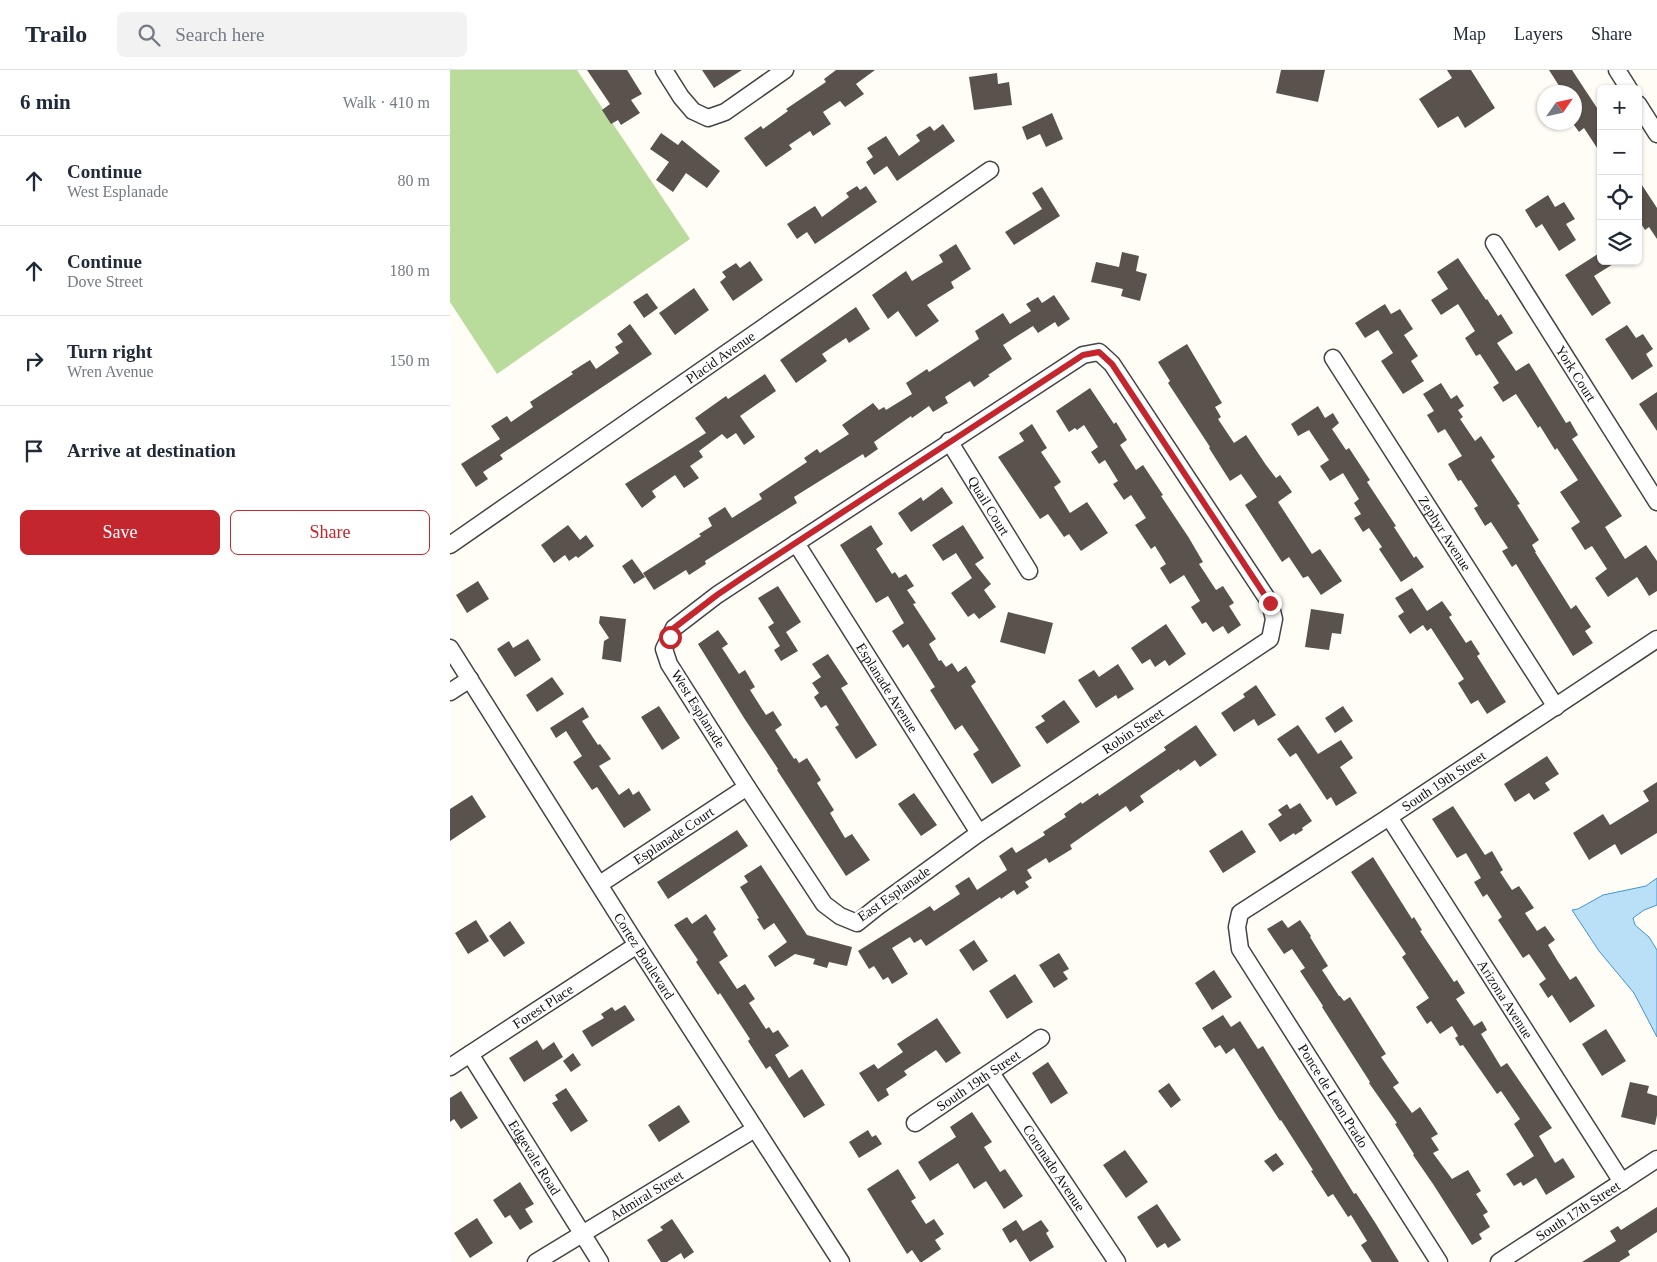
<!DOCTYPE html>
<meta charset="utf-8">
<style>
:root{--surface:#fff;--page:#f2f2f3;--text:#1f2937;--muted:#747a83;--line:#e0e1e3;--accent:#c4262e}
body{margin:0;font-family:Georgia,serif;background:var(--page);color:var(--text)}
.controls{position:absolute;right:15px;top:15px;display:grid;overflow:hidden;border-radius:8px;box-shadow:0 1px 4px #0004}
.controls button{width:45px;height:45px;display:grid;place-items:center;padding:0;border:0;border-bottom:1px solid var(--line);background:var(--surface);color:var(--text);font:25px sans-serif}
.compass{position:absolute;left:1087px;top:15px;width:45px;height:45px;border-radius:50%;background:var(--surface);box-shadow:0 1px 4px #0004;rotate:56deg}
.stop{position:absolute;width:15px;height:15px;margin:-11px;border:4px solid #c4262e;border-radius:50%;background:#fff}
.stop.end{background:#c4262e;border-color:#fff;box-shadow:0 1px 5px #0008}
.list{margin:0;padding:0;list-style:none}
h2{display:flex;justify-content:space-between;align-items:center;height:65px;margin:0;padding:0 20px;font-size:21px}
h2 small{font-size:16px;font-weight:400;color:var(--muted)}
.list li{display:grid;grid-template-columns:32px 1fr auto;gap:15px;align-items:center;box-sizing:border-box;height:90px;padding:0 20px;border-top:1px solid var(--line)}
.list b{display:block;font-size:19px;white-space:nowrap}
.list p{margin:0;font-size:16px;white-space:nowrap;color:var(--muted)}
.list em{font-size:16px;font-style:normal;color:var(--muted)}
.actions{display:flex;gap:10px;padding:15px 20px}
.actions a{flex:1;padding:11px 0;border:1px solid var(--accent);border-radius:8px;text-align:center;font-size:18px;color:var(--accent)}
.actions .main{background:var(--accent);color:#fff}
.icon{flex:none;width:28px;height:28px;fill:none;stroke:currentColor;stroke-width:2;stroke-linecap:round;stroke-linejoin:round}
.map{position:relative;flex:none;width:1207px;height:1192px;overflow:hidden}
header{display:flex;align-items:center;gap:30px;box-sizing:border-box;height:70px;padding:0 25px;background:var(--surface);border-bottom:1px solid var(--line)}
header strong{font-size:24px}
nav{display:flex;gap:28px;margin-inline-start:auto;font-size:18px}
.search{width:350px;height:45px;background:var(--page);display:flex;align-items:center;gap:12px;box-sizing:border-box;padding:0 18px;border-radius:8px;color:var(--muted);font-size:19px}
main{display:flex}
aside{flex:1;background:var(--surface)}
.map>svg:first-child{display:block}
.forest{fill:#b9dc9c}
.water{fill:#b9e0f7;stroke:#3f96cf}
.building{fill:#5a524d}
.lines{fill:none;stroke-linecap:round;stroke-linejoin:round}
.minor-casing{stroke:#444;stroke-width:19}
.minor{stroke:#fff;stroke-width:16}
.route{stroke:#c4262e;stroke-width:6}
.labels{text-anchor:middle;dominant-baseline:central;stroke-width:5;stroke-linejoin:round;paint-order:stroke}
.street-label{font-size:14px;fill:#111;stroke:#fff}
</style>
<header>
<strong>Trailo</strong>
<div class="search"><svg class="icon" aria-label="search" viewBox="0 0 24 24"><circle cx="10" cy="10" r="6"/><path d="M15 15l6 6"/></svg>Search here</div>
<nav><a>Map</a><a>Layers</a><a>Share</a></nav>
</header>
<main>
<aside>
<h2>6 min<small>Walk · 410 m</small></h2>
<ul class="list">
<li><svg class="icon" aria-label="ahead" viewBox="0 0 24 24"><path d="M12 20V5M6 11l6-6 6 6"/></svg><div><b>Continue</b><p>West Esplanade</p></div><em>80 m</em></li>
<li><svg class="icon" aria-label="ahead" viewBox="0 0 24 24"><path d="M12 20V5M6 11l6-6 6 6"/></svg><div><b>Continue</b><p>Dove Street</p></div><em>180 m</em></li>
<li><svg class="icon" aria-label="right" viewBox="0 0 24 24"><path d="M7 20v-9h11M14 6l5 5-5 5"/></svg><div><b>Turn right</b><p>Wren Avenue</p></div><em>150 m</em></li>
<li><svg class="icon" aria-label="arrive" viewBox="0 0 24 24"><path d="M6 21V4h12l-3 4 3 4H6"/></svg><div><b>Arrive at destination</b></div></li>
</ul>
<div class="actions"><a class="main">Save</a><a>Share</a></div>
</aside>
<div class="map">
<svg width="1207" height="1192" viewBox="0 0 1207 1192">
<rect width="100%" height="100%" fill="#fffdf5"/>
<path class="forest" d="M0,0H127L240,169L47,304L0,232Z"/>
<path class="water" d="M1207,808V835L1194,840L1183,848L1185,855L1199,867L1207,880V967L1184,923L1149,881L1122,840L1128,839L1153,825L1196,816Z"/>
<path class="building" d="M137,0H177L192,24L181,30L190,43L171,55L168,50L161,54L152,40L160,34Z
M252,0H292L264,18Z
M386,0H425L406,14L414,24L395,37L390,31L373,42L381,54L363,66L360,61L339,75L342,79L316,97L294,68L311,56L313,59L338,41L336,39L376,12L374,9Z
M831,0H875L868,32L826,23Z
M997,0H1021L1045,38L1015,58L1008,46L988,58L969,29L1002,8Z
M1099,0H1122L1151,44V84L1134,58L1129,62L1124,55V22H1113Z
M547,3L548,14L559,12L562,35L524,40L519,7Z
M602,43L613,69L596,77L590,64L577,70L572,57Z
M493,54L505,71L447,111L437,96L424,105L416,92L423,87L417,78L436,66L449,86L470,71L466,65L480,56L484,61Z
M211,63L228,75L232,70L270,101L257,118L236,103L223,122L206,110L219,92L200,79Z
M1188,109L1207,138V169L1199,157L1195,160L1188,149Z
M407,116L410,120L416,116L427,132L365,174L357,162L347,169L337,154L365,136L372,147L399,127L396,123Z
M592,117L610,146L564,175L555,162L592,139L582,123Z
M1098,125L1105,137L1114,132L1125,149L1116,154L1126,170L1109,181L1092,154L1086,158L1075,140Z
M506,174L521,199L501,212L504,218L477,235L489,251L466,267L448,241L438,249L422,225L456,201L462,211L493,192L489,185Z
M672,182L689,186L686,201L697,204L690,231L671,226L673,219L641,212L646,192L669,197Z
M1151,182V191H1168L1144,206L1161,233L1142,246L1115,205Z
M1008,188L1036,230L1037,229L1048,246L1051,244L1063,263L1047,273L1066,301L1079,293L1116,353L1120,351L1128,365L1122,369L1172,446L1155,457L1175,489L1196,475L1207,491V521L1199,526L1187,507L1158,527L1145,508L1157,499L1142,476L1135,480L1121,458L1130,452L1110,422L1128,410L1107,378L1105,380L1090,356L1088,358L1066,324L1053,332L1043,317L1049,313L1030,284L1026,286L1015,268L1025,261L1008,234L991,245L981,230L998,219L987,202Z
M300,191L313,210L283,231L270,212L276,207L272,202L286,193L290,198Z
M244,218L259,240L225,265L209,243Z
M197,223L208,238L194,248L183,232Z
M604,225L620,249L608,257L605,252L588,263L583,256L553,275L562,289L538,305L540,306L524,317L520,311L495,327L498,333L483,342L479,336L462,348L461,346L424,372L428,379L415,388L413,384L344,427L347,433L255,491L256,494L239,505L236,500L204,520L193,503L251,466L249,464L262,456L258,448L275,437L282,448L312,429L309,424L357,392L354,388L367,379L370,383L399,364L392,355L423,333L429,340L434,337L436,340L462,324L456,313L477,299L479,302L529,269L525,261L553,243L560,254L581,241L576,234L588,227L592,233Z
M935,234L941,244L950,239L963,259L954,265L968,286L961,291L974,311L953,324L931,291L943,283L928,260L915,268L905,253Z
M406,237L420,259L399,273L396,268L372,284L377,291L346,313L330,290Z
M180,254L202,284L50,385L53,389L33,402L38,409L26,417L11,394L50,369L41,356L57,346L61,352L83,337L80,332L123,304L121,302L140,290L146,299L169,283L165,277L173,272L167,264Z
M1177,255L1186,268L1193,264L1203,279L1196,284L1203,296L1182,310L1155,269Z
M737,274L772,333L765,337L771,347L768,349L784,373L796,365L816,395L826,408L830,405L842,422L828,432L862,484L870,479L892,511L871,525L858,506L853,508L839,487L832,492L795,435L807,427L791,404L780,411L759,378L760,377L718,313L720,311L708,292Z
M315,304L326,321L290,346L305,367L294,375L286,363L277,369L272,364L249,381L253,387L240,396L249,408L234,418L225,405L202,421L206,427L192,438L175,414L256,363L245,348L276,326L278,329Z
M991,313L1001,329L1007,325L1014,336L1008,340L1013,347L1010,349L1025,371L1031,366L1045,387L1041,390L1070,434L1067,435L1089,470L1082,475L1086,482H1085L1121,539L1126,535L1141,557L1135,561L1143,573L1123,586L1066,494L1062,497L1052,481L1058,478L1041,452L1035,456L1024,438L1028,436L1011,410L1008,411L998,394L1012,386L995,359L988,363L977,345L984,341L973,324Z
M640,318L664,354L666,352L677,370L670,375L686,400L693,395L713,425L711,426L739,468L753,492L749,494L766,520L773,516L784,533L779,536L791,555L778,564L773,556L763,562L756,552L752,554L741,537L750,531L734,505L720,514L710,498L716,494L705,476L701,479L685,455L696,448L681,425L674,430L663,414L668,411L655,390L649,394L641,382L648,377L634,355L627,360L625,358L619,362L606,341Z
M1207,322V361L1189,334Z
M868,336L875,348L883,343L889,353L882,359L896,380L899,378L920,410L917,412L946,456L944,457L964,488L966,486L974,497L951,512L929,479L932,477L919,458L913,462L904,448L911,444L904,433L909,429L893,403L880,411L870,396L879,390L859,360L848,366L841,354Z
M582,354L597,378L591,382L611,412L604,417L620,443L637,432L658,463L631,481L619,464L614,467L598,444L590,449L548,387L574,371L569,363Z
M492,417L503,433L461,462L448,443L471,427L473,431Z
M118,455L130,470L136,465L144,476L128,488L126,486L119,491L115,485L104,493L91,475Z
M421,455L433,474L426,479L442,504L445,502L449,508L456,504L464,516L457,520L466,533L463,534L486,569L479,574L489,591L491,590L496,597L502,593L508,602L516,596L526,612L521,616L571,696L542,714L523,684L529,680L512,655L505,660L480,620L485,617L458,574L453,578L442,561L454,553L438,526L426,533L390,475Z
M513,455L534,488L525,494L541,514L534,520L546,537L529,549L524,543L518,547L501,523L522,508L506,483L493,491L482,475Z
M182,489L195,507L184,514L172,496Z
M28,511L39,529L17,543L6,525Z
M328,516L351,552L336,562L348,581L331,591L324,580L330,576L318,557L324,553L308,528Z
M962,518L977,541L992,531L1002,545L999,547L1016,573L1021,570L1030,584L1027,586L1056,632L1037,644L1028,630L1021,634L1008,613L1014,609L981,558L977,561L973,555L960,564L948,546L954,542L945,528Z
M861,539L894,544L891,564L882,563L879,580L855,577Z
M558,542L603,553L595,584L550,572Z
M150,546L176,549L171,592L152,589L154,571L159,568L149,553Z
M716,554L736,584L719,596L715,590L705,597L700,589L692,594L681,578Z
M268,560L278,574L272,578L289,604L295,600L305,617L300,620L316,645L323,641L332,655L325,660L344,689L346,688L349,693L357,688L371,710L367,713L384,740L380,743L395,768L402,764L420,790L396,806L327,700L328,699L294,648L248,574Z
M78,569L91,590L65,607L47,579L59,571L63,578Z
M378,584L398,614L391,618L427,675L406,689L385,657L389,655L376,635L371,638L364,627L369,623L362,613L371,607L362,594Z
M668,594L684,619L668,629L666,625L646,638L628,610L644,600L649,607Z
M102,607L114,624L87,642L76,625Z
M806,615L826,645L808,656L804,649L784,662L771,643L795,627L793,624Z
M614,630L630,652L597,674L585,657L595,651L591,646Z
M209,636L230,668L212,680L191,647Z
M893,636L903,651L885,663L875,648Z
M133,637L139,647L132,651L148,675L150,674L161,689L149,696L169,725L179,718L183,725L189,721L201,740L174,758L147,717L142,720L123,692L132,686L116,661L106,668L100,658Z
M746,655L767,685L750,697L745,690L730,701L729,699L690,726L694,732L680,742L676,736L620,775L622,779L599,793L596,788L577,800L582,808L575,812L579,817L567,825L564,820L551,829L550,827L476,876L471,869L464,873L460,867L442,878L458,904L442,914L438,907L433,910L424,896L419,899L408,881L480,836L484,841L510,824L505,816L519,807L527,820L557,800L549,786L562,777L566,783L595,765L593,762L616,747L614,744L631,732L632,734L648,723L649,726L716,680L714,677Z
M848,655L868,684L891,670L903,688L890,697L907,723L886,736L881,727L877,730L846,683L840,687L827,669Z
M1097,686L1109,704L1095,713L1100,720L1084,730L1079,723L1065,732L1054,714Z
M1207,712V763L1171,785L1165,774L1139,790L1123,763L1153,744L1160,755L1199,731L1193,721Z
M464,723L487,755L471,766L448,734Z
M22,725L36,747L0,771V739Z
M850,733L862,751L852,758L853,760L845,765L844,763L830,772L818,754L832,745L828,740L837,734L840,739Z
M1003,736L1035,785L1042,781L1053,800L1050,802L1062,820L1069,816L1084,838L1075,843L1087,861L1095,856L1105,870L1098,875L1107,890L1120,910L1126,906L1145,936L1120,953L1102,925L1098,928L1089,914L1096,909L1079,884L1073,888L1048,850L1052,847L1037,824L1033,827L1024,812L1031,808L1016,783L1007,788L982,749Z
M287,760L298,776L218,829L207,812Z
M792,760L806,782L773,803L759,781Z
M923,787L962,849L964,847L972,860L970,861L1004,912L1007,910L1015,923L1006,929L1024,956L1032,951L1037,960L1031,964L1051,997L1057,993L1102,1058L1089,1066L1105,1093L1113,1088L1125,1107L1096,1125L1086,1108L1073,1116L1071,1112L1064,1116L1056,1104L1084,1086L1064,1054L1070,1049L1051,1021L1047,1024L1013,975L1010,976L1005,968L1008,966L1002,956L990,964L981,951L977,954L966,937L979,928L952,887L956,884L901,802Z
M311,795L357,865L402,877L397,896L379,892L377,898L363,894L365,889L345,884L325,897L318,886L337,872L324,853L314,860L307,849L309,848L290,817L298,812L294,806Z
M256,844L266,859L263,862L278,886L269,892L287,919L295,914L305,929L299,933L316,959L319,957L323,963L328,960L339,976L325,985L339,1008L352,999L375,1035L354,1048L320,996L316,999L298,971L300,969L270,923L268,925L246,892L248,890L224,855L237,847L242,854Z
M26,850L39,871L18,884L5,863Z
M832,850L838,858L850,850L861,866L860,867L878,896L872,900L889,926H890L894,931L900,927L936,984L931,987L949,1013L943,1017L962,1043L970,1037L988,1064L981,1068L989,1080L983,1083L1002,1109L1018,1100L1031,1121L1026,1124L1038,1142L1033,1145L1040,1157L1029,1164L1032,1169L1022,1175L983,1114L963,1085L964,1084L945,1054L947,1053L919,1013L920,1012L872,937L873,936L850,901L855,898L842,879L834,884L817,859Z
M60,851L75,873L54,887L39,866Z
M524,870L538,891L523,901L509,880Z
M609,883L619,899L613,902L618,909L604,918L589,895Z
M764,900L782,927L762,940L745,913Z
M565,904L583,932L557,949L539,921Z
M175,935L185,950L142,977L132,961L154,948L151,944L162,937L165,941Z
M773,945L781,957L790,951L808,979L813,976L904,1124L906,1123L926,1154L949,1192H922L911,1175L917,1171L901,1145L898,1147L883,1124L878,1127L861,1101L863,1100L831,1050L830,1051L784,978L776,984L770,975L765,978L752,958Z
M487,948L511,983L496,993L486,980L454,1001L457,1005L436,1019L439,1025L428,1032L409,1003L424,994L428,999L453,982L447,974Z
M1156,959L1176,991L1152,1006L1132,974Z
M87,970L93,980L104,972L113,987L74,1012L59,988Z
M123,983L131,995L121,1002L113,991Z
M598,992L618,1023L601,1034L582,1003Z
M1180,1012L1199,1016L1197,1023L1207,1026V1045L1205,1055L1171,1047Z
M719,1013L731,1030L721,1038L708,1021Z
M116,1018L138,1051L121,1062L102,1033L108,1030L105,1025Z
M11,1021L28,1048L11,1059L4,1049L0,1052V1028Z
M229,1035L240,1052L209,1072L198,1055Z
M522,1042L542,1072L534,1077L550,1102L555,1099L573,1126L554,1139L536,1111L524,1119L508,1093L480,1111L468,1092L506,1067L500,1057Z
M418,1060L422,1067L426,1065L432,1074L409,1088L399,1072Z
M675,1080L698,1112L676,1128L653,1095Z
M826,1083L834,1094L823,1102L814,1091Z
M448,1099L466,1128L461,1131L476,1154L484,1149L494,1164L485,1170L491,1179L472,1192H470L462,1180L457,1184L417,1119Z
M70,1112L84,1134L75,1139L83,1152L70,1160L60,1145L55,1148L43,1130Z
M707,1134L731,1170L718,1178L715,1173L707,1178L687,1147Z
M1207,1137V1162L1178,1181L1180,1185L1169,1192H1132L1166,1171L1160,1161L1168,1156L1171,1160Z
M27,1148L43,1173L20,1188L4,1163Z
M222,1149L244,1182L234,1189L231,1183L217,1192H211L197,1170L213,1160L210,1157Z
M566,1150L573,1161L591,1150L599,1161L596,1163L604,1177L580,1192L566,1169L560,1173L552,1159Z"/>
<g class="lines">
<defs>
<g id="minor">
<path d="M214,0L231,27L243,41L258,48L275,42L335,0"/>
<path d="M1167,0L1179,19"/>
<path d="M1188,34L1207,64"/>
<path id="s1" d="M1044,173L1207,432"/>
<path d="M649,282L662,294L820,533L824,549L820,569L529,763L427,837L407,853L390,846L374,834L297,717L219,594L214,579L224,558L267,525L633,285Z"/>
<path id="s2" d="M883,288L1106,637"/>
<path id="s3" d="M499,371L579,501"/>
<path id="s4" d="M346,473L529,763"/>
<path id="s5" d="M0,475L540,100"/>
<path id="s6" d="M0,578L187,875L391,1192"/>
<path d="M0,622L20,609"/>
<path id="s7" d="M939,747L1172,1112"/>
<path id="s8" d="M150,814L297,717"/>
<path id="s9" d="M20,984L150,1192"/>
<path id="s10" d="M0,997L187,875"/>
<path id="s11" d="M541,1003L667,1192"/>
<path id="s12" d="M465,1053L591,968"/>
<path id="s13" d="M86,1192L305,1059"/>
<path id="s14" d="M989,1192L790,879L787,857L790,843L939,747L1207,569"/>
<path id="s15" d="M1049,1192L1207,1089"/>
</g>
</defs>
<use href="#minor" class="minor-casing"/>
<use href="#minor" class="minor"/>
</g>
<g class="lines">
<path class="route" d="M220,567L224,558L267,525L295,506L633,285L649,282L662,294L820,533"/>
</g>
<g class="labels">
<g class="street-label">
<text stroke="none"><textPath href="#s5" startOffset="329">Placid Avenue</textPath></text>
<text stroke="none"><textPath href="#s1" startOffset="154">York Court</textPath></text>
<text stroke="none"><textPath href="#s3" startOffset="76">Quail Court</textPath></text>
<text stroke="none"><textPath href="#s2" startOffset="208">Zephyr Avenue</textPath></text>
<text stroke="none"><textPath href="#s4" startOffset="171">Esplanade Avenue</textPath></text>
<text transform="translate(248 639) rotate(58)">West Esplanade</text>
<text transform="translate(683 661) rotate(-34)">Robin Street</text>
<text stroke="none"><textPath href="#s14" startOffset="650">South 19th Street</textPath></text>
<text stroke="none"><textPath href="#s8" startOffset="88">Esplanade Court</textPath></text>
<text transform="translate(444 824) rotate(-35)">East Esplanade</text>
<text stroke="none"><textPath href="#s6" startOffset="364">Cortez Boulevard</textPath></text>
<text stroke="none"><textPath href="#s7" startOffset="216">Arizona Avenue</textPath></text>
<text stroke="none"><textPath href="#s10" startOffset="111">Forest Place</textPath></text>
<text stroke="none"><textPath href="#s12" startOffset="76">South 19th Street</textPath></text>
<text transform="translate(883 1026) rotate(58)">Ponce de Leon Prado</text>
<text stroke="none"><textPath href="#s9" startOffset="122">Edgevale Road</textPath></text>
<text stroke="none"><textPath href="#s11" startOffset="114">Coronado Avenue</textPath></text>
<text stroke="none"><textPath href="#s13" startOffset="129">Admiral Street</textPath></text>
<text stroke="none"><textPath href="#s15" startOffset="94">South 17th Street</textPath></text>
</g>
</g>
</svg>
<div class="controls">
<button>+</button>
<button>−</button>
<button><svg class="icon" aria-label="locate" viewBox="0 0 24 24"><circle cx="12" cy="12" r="6"/><path d="M12 2v4M12 18v4M2 12h4M18 12h4"/></svg></button>
<button><svg class="icon" aria-label="layers" viewBox="0 0 24 24"><path d="M12 4l9 5-9 5-9-5zM3 14l9 5 9-5"/></svg></button>
</div>
<svg class="compass" viewBox="-18 -18 36 36"><path d="M0-13l5 13h-10z" fill="#e53935"/><path d="M0 13l5-13h-10z" fill="#747a83"/></svg>
<div class="stop" style="left:220px;top:567px"></div>
<div class="stop end" style="left:820px;top:533px"></div>
</div>
</main>
